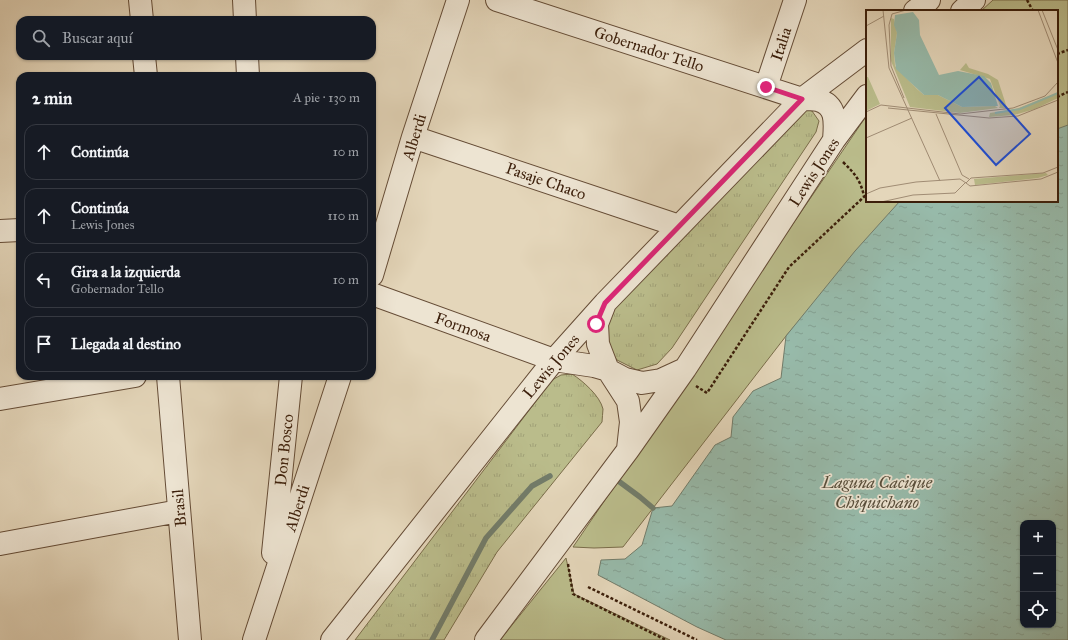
<!DOCTYPE html>
<html lang="es">
<meta charset="utf-8">
<style>
:root{--surface:#171b24;--page:#20242c;--text:#f1f3f6;--muted:#9ea1a6;--line:#363941}
body{margin:0;font-family:"IM FELL Great Primer",serif;background:var(--page);color:var(--text)}
.controls{position:absolute;right:12px;bottom:12px;display:grid;overflow:hidden;border-radius:8px;box-shadow:0 1px 3px #0004}
.controls button{width:36px;height:36px;display:grid;place-items:center;padding:0;border:0;border-bottom:1px solid var(--line);background:var(--surface);color:var(--text);font:20px sans-serif}
.stop{position:absolute;width:12px;height:12px;margin:-9px;border:3px solid #db2777;border-radius:50%;background:#fff}
.stop.end{background:#db2777;border-color:#fff;box-shadow:0 1px 4px #0008}
.list{margin:0;padding:0;list-style:none}
h2{display:flex;justify-content:space-between;align-items:center;height:52px;margin:0;padding:0 16px;font-size:17px}
h2 small{font-size:13px;font-weight:400;color:var(--muted)}
.list li{display:grid;grid-template-columns:26px 1fr auto;gap:12px;align-items:center;box-sizing:border-box;height:56px;margin:0 8px 8px;padding:0 8px;border:1px solid var(--line);border-radius:12px}
.list b{display:block;font-size:15px;white-space:nowrap}
.list p{margin:0;font-size:13px;white-space:nowrap;color:var(--muted)}
.list em{font-size:13px;font-style:normal;color:var(--muted)}
.icon{flex:none;width:22px;height:22px;fill:none;stroke:currentColor;stroke-width:2;stroke-linecap:round;stroke-linejoin:round}
.map{position:relative;flex:none;width:1068px;height:640px;overflow:hidden}
.search{position:absolute;background:var(--surface);box-shadow:0 1px 3px #0004;left:16px;top:16px;width:360px;height:44px;display:flex;align-items:center;gap:10px;box-sizing:border-box;padding:0 14px;border-radius:12px;color:var(--muted);font-size:15px}
.panel{position:absolute;background:var(--surface);box-shadow:0 1px 3px #0004;left:16px;top:72px;width:360px;height:308px;border-radius:12px}
.map>svg:first-child{display:block}
.grass{fill:url(#grass-tufts);stroke:#7a6d4a}
.park{fill:#babc8b;stroke:#7a6d4a}
.water{fill:url(#water-ripples);stroke:#727c6a;fill-rule:evenodd}
.lines{fill:none;stroke-linecap:round;stroke-linejoin:round}
.stream{stroke:#727c6a;stroke-width:5.5}
.minor-casing{stroke:#654c36;stroke-width:24}
.path{stroke:#3b1e0a;stroke-width:2.5;stroke-dasharray:3 2;stroke-linecap:butt}
.minor{stroke:#ede4d2;stroke-width:22}
.route{stroke:#db2777;stroke-width:5}
.labels{text-anchor:middle;dominant-baseline:central;stroke-width:3.5;stroke-linejoin:round;paint-order:stroke}
.street-label{font-size:16px;fill:#3b1e0a;stroke:#ede4d2}
.water-label{font-size:17px;font-style:italic;fill:#574d3a;stroke:#ede4d2}
.inset-river{fill:none;stroke:#97baaa;stroke-width:2}
.inset-road{fill:none;stroke:#a08c74;stroke-width:1}
.view{fill:#1d4ed8;fill-opacity:0.15;stroke:#1d4ed8;stroke-width:2}
.inset-edge{fill:none;stroke:#3b1e0a;stroke-width:2}
</style>
<div class="map">
<svg width="1068" height="640" viewBox="0 0 1068 640">
<defs>
<pattern id="grass-tufts" width="24" height="20" patternUnits="userSpaceOnUse"><rect width="24" height="20" fill="#babc8b"/><path d="M3 7l-1-3M5 7V3M7 7l1-3M15 17l-1-3M17 17v-4M19 17l1-3" fill="none" stroke="#a1a177"/></pattern>
<pattern id="water-ripples" width="26" height="14" patternUnits="userSpaceOnUse"><rect width="26" height="14" fill="#97baaa"/><path d="M2 4q2-2 4 0t4 0M15 11q2-2 4 0t4 0" fill="none" stroke="#839f91"/></pattern>
</defs>
<rect width="100%" height="100%" fill="#e4d6ba"/>
<filter id="stains"><feTurbulence type="fractalNoise" baseFrequency=".005" numOctaves="4"/><feColorMatrix values="0 0 0 0 .2 0 0 0 0 .09 0 0 0 0 .02 0 0 0 .5 -.17"/></filter>
<radialGradient id="worn" r=".72"><stop offset=".6" stop-color="#630" stop-opacity="0"/><stop offset="1" stop-color="#630" stop-opacity=".3"/></radialGradient>
<path class="grass" d="M804,108L812,111L819,121L816,132L672,348L657,364L637,370L617,360L604,343L612,303Z
M572,374C583,381 600,396 603,409C603,413 602,418 602,422L497,552L444,640H355L552,380L561,375Z"/>
<path class="park" d="M993,0H1068V126L1057,130V11H981Z
M867,115V201H901L786,336L623,547L594,548L573,547Z
M566,558L574,594L670,640H500Z"/>
<path class="water" d="M1068,125V640H726L697,627L598,575L601,560L625,559L642,545L653,508L672,506L715,445L731,437L733,417L753,391L781,378L786,336L855,251L900,201H1057V129ZM1023,523H1053V625H1023Z"/>
<g class="lines">
<path class="stream" d="M617,480L640,497L653,508
M432,640L486,538L532,486L550,476"/>
<defs>
<path id="minor" d="M140,0L142,20
M244,0L245,20
M497,0L802,99C807,99 813,99 818,100C838,105 835,125 834,140
M915,11L929,0
M962,11L974,0
M144,56L146,76
M247,56L248,76
M766,87L795,0
M413,137L679,226
M0,231L20,230
M372,275L413,137L458,0
M372,294L554,360L594,366L608,370L625,379L642,383L661,380L685,369
M604,306L597,324L598,344L608,370L628,401L631,422L628,449
M168,376L190,640
M0,399L135,376
M0,544L179,511
M273,553L291,376
M254,640L340,376
M332,640L554,360L605,303L802,99L867,50
M486,640L628,450L685,369L834,140L867,96"/>
</defs>
<use href="#minor" class="minor-casing"/>
<path class="path" d="M1027,0L1033,11
M1057,54L1068,50
M1057,97L1068,92
M843,162C855,174 860,179 864,196
M696,386L707,393L789,267L867,194
M568,564L573,594L666,640
M588,587L697,640"/>
<use href="#minor" class="minor"/>
</g>
<g class="lines">
<path class="route" d="M596,324L605,303L802,99L766,87"/>
</g>
<g class="labels">
<g class="street-label">
<text transform="translate(781 44) rotate(-72)">Italia</text>
<text transform="translate(649 49) rotate(18)">Gobernador Tello</text>
<text transform="translate(414 137) rotate(-73)">Alberdi</text>
<text transform="translate(814 172) rotate(-57)">Lewis Jones</text>
<text transform="translate(546 181) rotate(19)">Pasaje Chaco</text>
<text transform="translate(463 327) rotate(20)">Formosa</text>
<text transform="translate(551 366) rotate(-50)">Lewis Jones</text>
<text transform="translate(284 450) rotate(-84)">Don Bosco</text>
<text transform="translate(179 508) rotate(-95)">Brasil</text>
<text transform="translate(297 508) rotate(-72)">Alberdi</text>
</g>
<g class="water-label">
<text x="877" y="482">Laguna Cacique<tspan x="877" dy="20">Chiquichano</tspan></text>
</g>
</g>
<g transform="translate(866 10)">
<rect width="192" height="192" fill="#e4d6ba"/>
<path d="M192,83V88L169,99L148,105L123,107L124,103L150,99Z" fill="#babc8b"/>
<path d="M25,8L28,9L31,23L28,43L29,56L51,79L58,85H72L96,97L129,96L132,98L94,103L44,97L25,51ZM100,53L103,58L122,64L132,70L141,98H133L134,96L124,69L94,60ZM0,67H2L14,94L0,101ZM180,163L182,165L172,168L109,175L108,169Z" fill="#babc8b"/>
<path d="M47,2L53,10L54,25L73,65L92,61L118,66L125,73L132,96L96,97L72,85H58L30,59L28,43L31,23L28,15L29,5Z" fill="#97baaa"/>
<path class="inset-river" d="M129,103L154,99L192,83"/>
<path class="inset-road" d="M17,0L23,58M172,0L192,53M176,0L192,40M0,16L18,6M23,58L74,171M38,88L25,56L23,15L26,4L40,0M22,98L123,108L152,106L192,90M0,102L15,95L94,104L147,98L179,86L192,72M70,104L96,165L103,169M0,128L46,108M192,157L177,163L105,168L100,173L104,176L175,169L192,162M0,184L14,178L50,172L94,169L100,173M15,192L47,185L89,183L100,172"/>
<path class="view" d="M113,67L164,124L130,155L79,98Z"/>
<rect width="192" height="192" class="inset-edge"/>
</g>
<rect width="100%" height="100%" filter="url(#stains)"/>
<rect width="100%" height="100%" fill="url(#worn)"/>
</svg>
<div class="controls">
<button>+</button>
<button>−</button>
<button><svg class="icon" aria-label="locate" viewBox="0 0 24 24"><circle cx="12" cy="12" r="6"/><path d="M12 2v4M12 18v4M2 12h4M18 12h4"/></svg></button>
</div>
<div class="stop" style="left:596px;top:324px"></div>
<div class="stop end" style="left:766px;top:87px"></div>
<div class="search"><svg class="icon" aria-label="search" viewBox="0 0 24 24"><circle cx="10" cy="10" r="6"/><path d="M15 15l6 6"/></svg>Buscar aquí</div>
<section class="panel">
<h2>2 min<small>A pie · 130 m</small></h2>
<ul class="list">
<li><svg class="icon" aria-label="ahead" viewBox="0 0 24 24"><path d="M12 20V5M6 11l6-6 6 6"/></svg><div><b>Continúa</b></div><em>10 m</em></li>
<li><svg class="icon" aria-label="ahead" viewBox="0 0 24 24"><path d="M12 20V5M6 11l6-6 6 6"/></svg><div><b>Continúa</b><p>Lewis Jones</p></div><em>110 m</em></li>
<li><svg class="icon" aria-label="left" viewBox="0 0 24 24"><path d="M17 20v-9H6M10 6l-5 5 5 5"/></svg><div><b>Gira a la izquierda</b><p>Gobernador Tello</p></div><em>10 m</em></li>
<li><svg class="icon" aria-label="arrive" viewBox="0 0 24 24"><path d="M6 21V4h12l-3 4 3 4H6"/></svg><div><b>Llegada al destino</b></div></li>
</ul>
</section>
</div>
